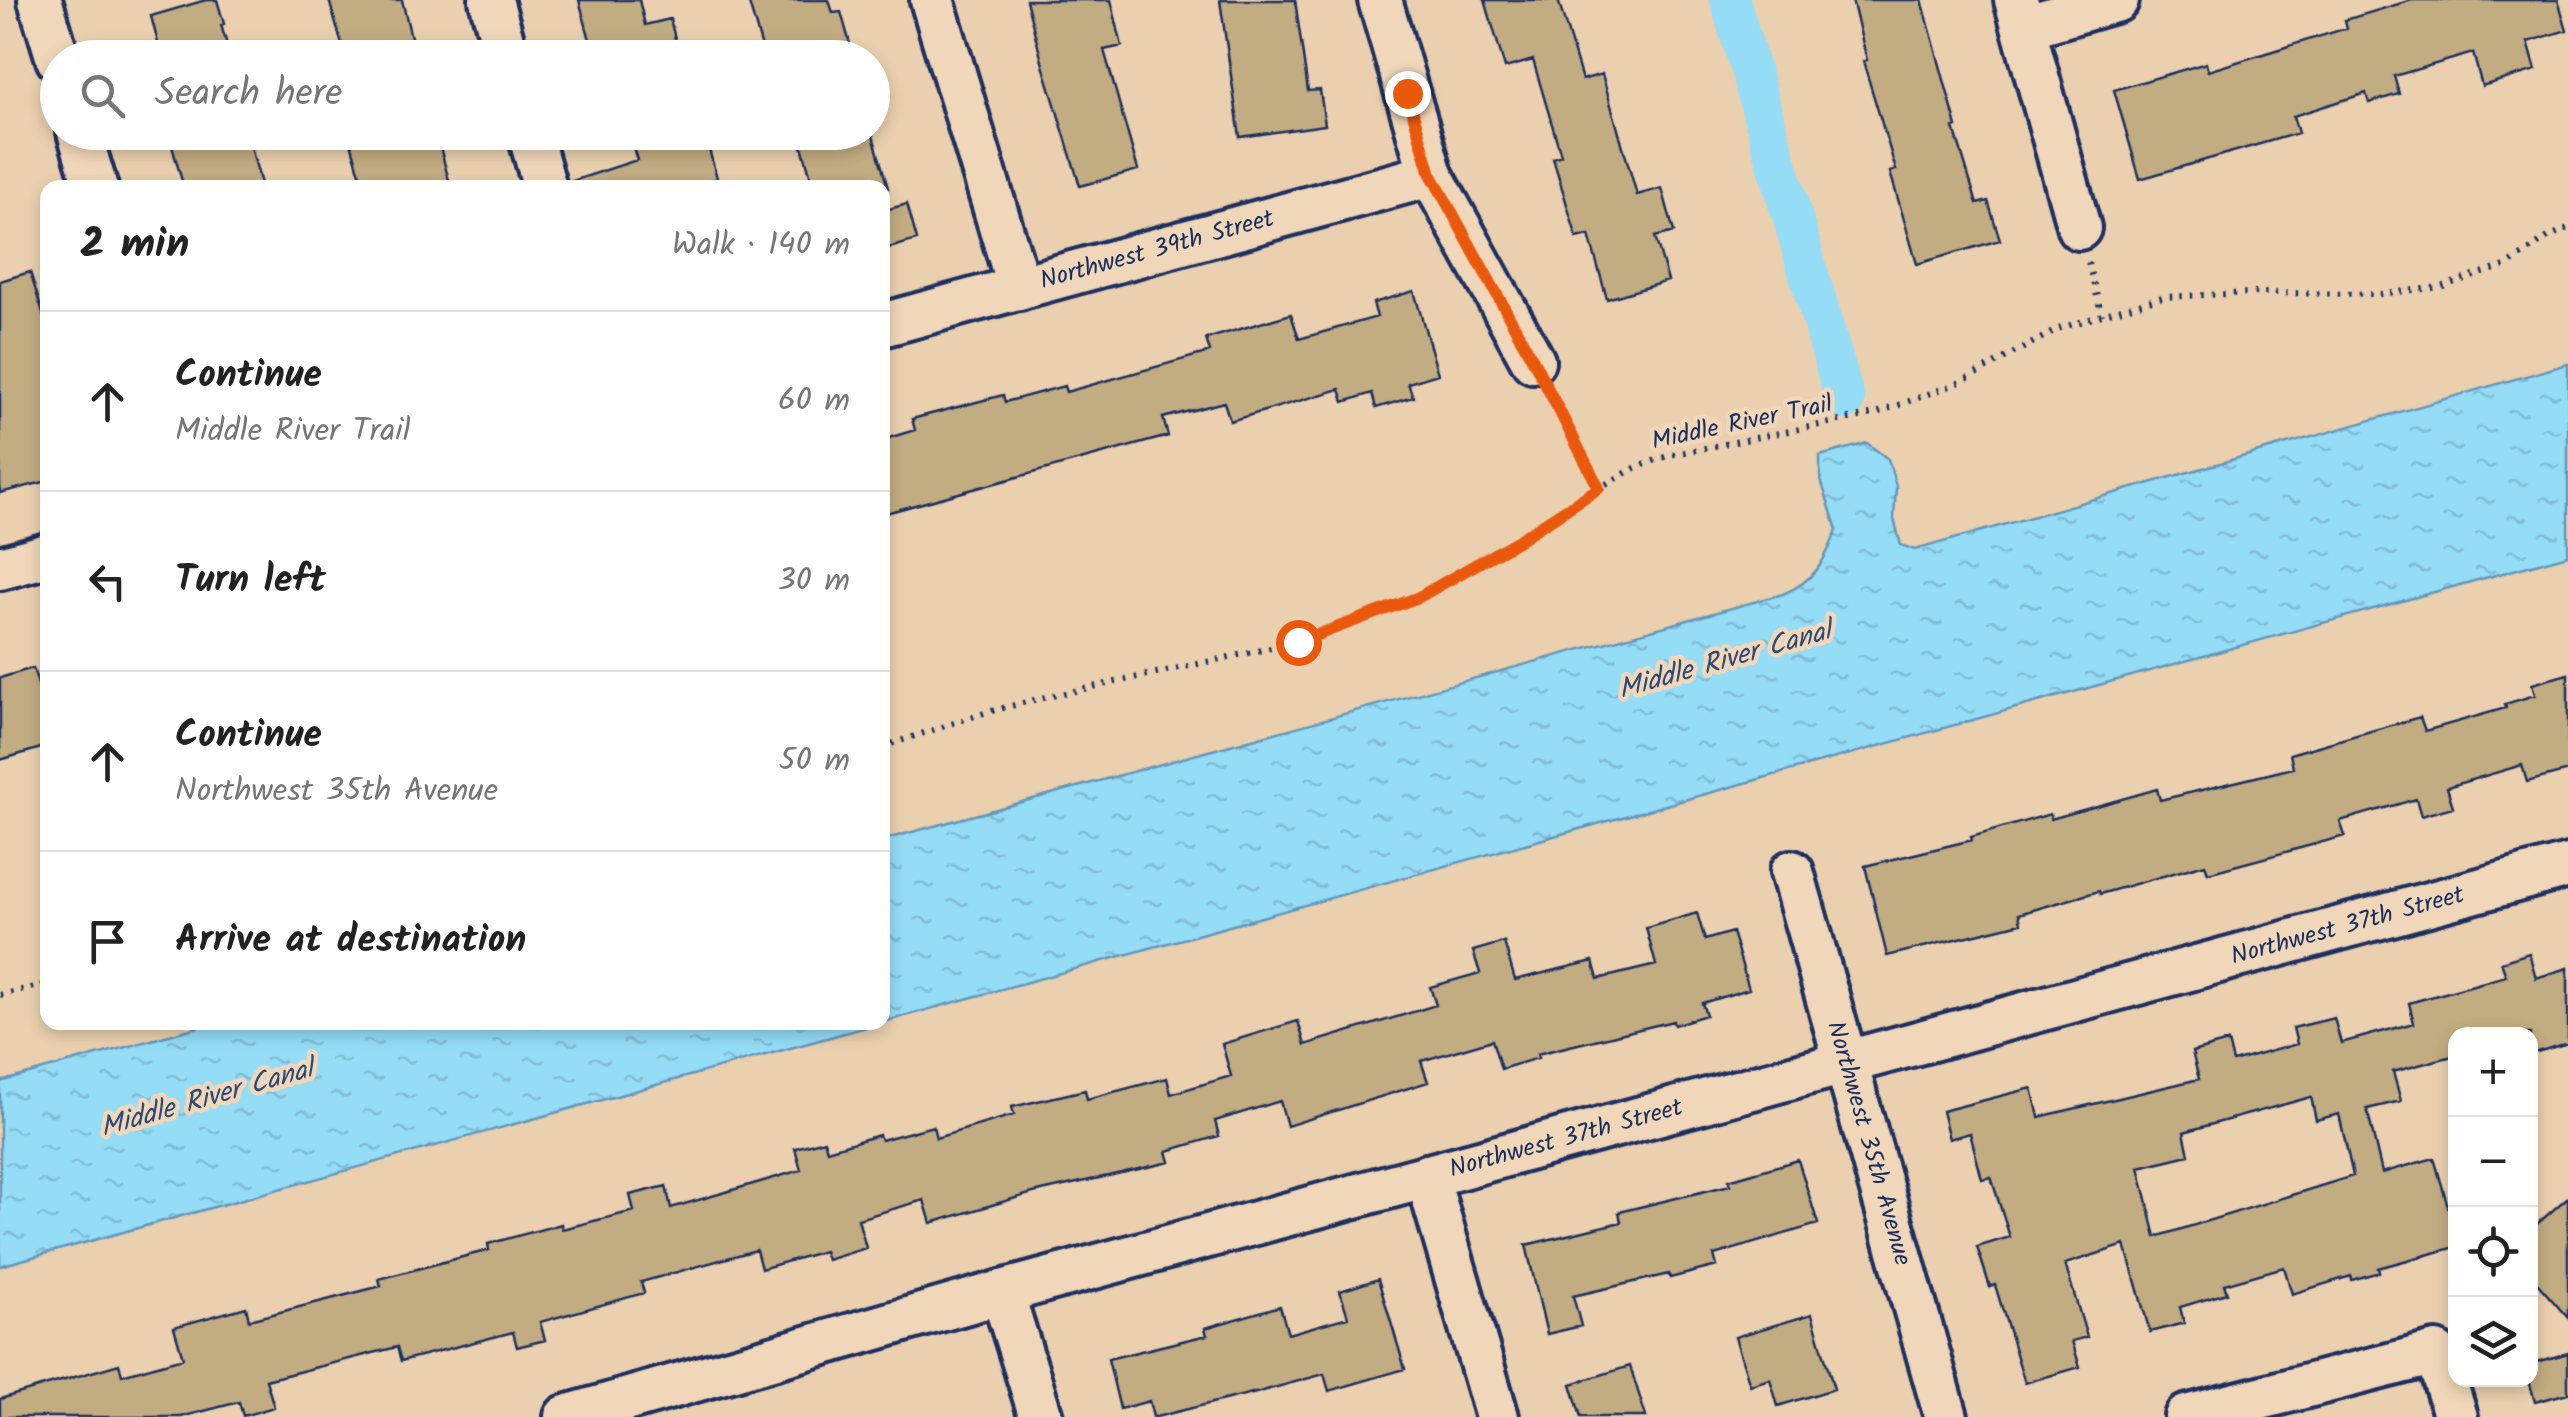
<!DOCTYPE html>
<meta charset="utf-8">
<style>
:root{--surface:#fff;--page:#f2f2f2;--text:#222;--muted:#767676;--line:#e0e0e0}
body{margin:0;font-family:Kalam,sans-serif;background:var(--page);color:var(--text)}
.controls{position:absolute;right:30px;bottom:30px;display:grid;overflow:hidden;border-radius:20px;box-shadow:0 5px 15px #0003}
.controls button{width:90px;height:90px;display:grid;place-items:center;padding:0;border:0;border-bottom:2px solid var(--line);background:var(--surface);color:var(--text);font:50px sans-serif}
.stop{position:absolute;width:30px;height:30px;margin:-22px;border:8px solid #ea580c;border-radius:50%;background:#fff}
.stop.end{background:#ea580c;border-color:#fff;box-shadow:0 2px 10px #0008}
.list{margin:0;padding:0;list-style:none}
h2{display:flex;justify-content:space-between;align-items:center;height:130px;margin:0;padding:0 40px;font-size:42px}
h2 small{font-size:32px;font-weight:400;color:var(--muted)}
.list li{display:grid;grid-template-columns:65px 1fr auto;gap:30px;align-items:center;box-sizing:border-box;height:180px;padding:0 40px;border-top:2px solid var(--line)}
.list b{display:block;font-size:38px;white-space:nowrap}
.list p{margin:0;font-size:32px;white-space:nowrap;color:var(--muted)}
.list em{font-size:32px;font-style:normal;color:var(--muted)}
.icon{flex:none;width:55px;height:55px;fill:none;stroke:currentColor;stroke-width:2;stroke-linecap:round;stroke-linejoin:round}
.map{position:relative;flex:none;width:2568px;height:1417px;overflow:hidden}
.search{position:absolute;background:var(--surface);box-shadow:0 5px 15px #0003;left:40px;top:40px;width:850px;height:110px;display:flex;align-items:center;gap:25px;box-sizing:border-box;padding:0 35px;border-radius:55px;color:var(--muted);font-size:38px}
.panel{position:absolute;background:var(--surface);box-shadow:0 5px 15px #0003;left:40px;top:180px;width:850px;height:850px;border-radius:20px}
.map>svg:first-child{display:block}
.water{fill:url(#water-ripples);stroke:#6497ba;stroke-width:2.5}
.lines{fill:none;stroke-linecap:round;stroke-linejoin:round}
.canal{stroke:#95dcf7;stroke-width:40}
.building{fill:#c2ac82;stroke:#1b2f5e;stroke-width:2.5;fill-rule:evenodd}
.minor-casing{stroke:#1b2f5e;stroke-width:50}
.path{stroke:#1b2f5e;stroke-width:6;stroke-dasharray:2.5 8;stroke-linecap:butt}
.minor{stroke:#f1d7b9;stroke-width:42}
.route{stroke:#ea580c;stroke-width:12}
.labels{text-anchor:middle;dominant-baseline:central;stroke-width:9;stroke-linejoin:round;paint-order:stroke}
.street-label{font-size:25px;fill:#1b2f5e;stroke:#f1d7b9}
.water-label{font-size:28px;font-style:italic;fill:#2d4975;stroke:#f1d7b9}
</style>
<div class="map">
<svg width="2568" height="1417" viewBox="0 0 2568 1417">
<defs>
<pattern id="water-ripples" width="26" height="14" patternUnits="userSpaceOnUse" patternTransform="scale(2.5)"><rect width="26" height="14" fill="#95dcf7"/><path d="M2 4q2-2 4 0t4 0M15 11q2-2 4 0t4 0" fill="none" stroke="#80bdd6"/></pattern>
</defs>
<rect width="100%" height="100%" fill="#ead0ae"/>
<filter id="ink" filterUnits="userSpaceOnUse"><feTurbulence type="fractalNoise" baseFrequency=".01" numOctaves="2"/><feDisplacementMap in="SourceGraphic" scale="20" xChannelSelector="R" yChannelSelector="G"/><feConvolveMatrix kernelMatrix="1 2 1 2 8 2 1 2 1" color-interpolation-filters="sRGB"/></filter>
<g filter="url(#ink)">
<path class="water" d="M2568,364V555L883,1022V840L1783,594C1816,580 1824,562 1837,530L1820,477V456L1867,443L1888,459L1896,486L1894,519L1901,545L1915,550Z
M216,1022H881V1023L0,1266V1082Z"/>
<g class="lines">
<path class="canal" d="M1730,0L1845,400"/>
</g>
<path class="building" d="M206,0H217L224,24L221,25L231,58H162L151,16Z
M329,0H402L416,58H346Z
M579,0H639L645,25L670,19L680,58H595Z
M748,0H829L833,13L841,12L854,58H765Z
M1026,0H1111L1122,46L1104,50L1138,170L1080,186L1043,65Z
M1220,0H1295L1308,91L1320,90L1325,125L1240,137Z
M1485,0H1558L1582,80L1602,74L1637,195L1662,188L1674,232L1655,237L1668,281L1607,299L1589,235L1577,238L1553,158L1561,155L1533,60L1505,68Z
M1852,0H1922L1957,127L1954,128L1977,204L1988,201L2000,240L1917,264L1890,172L1896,170L1863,61L1867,60Z
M2412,0H2558L2567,30L2528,42L2536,70L2482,86L2473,53L2394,76L2399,94L2369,103L2366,93L2293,116L2298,133L2140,179L2114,90L2206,63L2208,71L2347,28L2345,20Z
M168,132H247L262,188H184Z
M348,132H436L451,188H364Z
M628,132H704L717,178L685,188H573L572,181L637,160Z
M798,132H872L888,188H814Z
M907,204L917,240L882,250V211Z
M30,272L48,330V481L0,493V281Z
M1414,291L1438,374L1408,383L1413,397L1376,408L1372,393L1344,402L1340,389L1230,421L1224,402L1163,418L1168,436L882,514V440L915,430L912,419L1003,395L1005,402L1064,386L1066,392L1210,352L1206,339L1291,314L1299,339L1377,317L1373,303Z
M33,668L48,717V746L0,760V678Z
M2568,674V771L2527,782L2522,765L2447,787L2453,807L2421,816L2416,799L2340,821L2345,836L2208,873L2205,864L2100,894L2099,891L2019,914L2021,923L1887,956L1865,866L1972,840L1971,837L2050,814L2051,819L2157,789L2160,800L2293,768L2290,754L2420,717L2425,731L2506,708L2505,704L2535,695L2532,684Z
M1697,913L1705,940L1732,932L1749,989L1702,1003L1706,1015L1674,1025L1673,1021L1537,1054L1538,1058L1501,1069L1492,1040L1421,1061L1428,1082L1287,1126L1280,1101L1215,1121L1219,1136L1167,1151L1170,1162L1033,1193L931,1223L924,1200L858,1219L866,1248L827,1260L824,1251L761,1269L756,1250L641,1282L644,1293L540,1322L545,1340L517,1347L513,1332L401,1361L397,1347L266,1380L274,1407L243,1416L239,1402L181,1417H0V1399L119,1364L122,1375L183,1358L174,1327L246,1307L249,1320L381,1286L379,1279L489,1250L488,1244L561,1224L562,1229L634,1211L630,1195L666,1186L671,1208L801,1170L795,1148L824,1140L827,1150L879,1135L881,1140L933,1126L936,1138L1014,1115L1012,1107L1085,1090L1087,1099L1167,1078L1171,1094L1231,1076L1222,1044L1298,1021L1305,1045L1436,1005L1430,987L1480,973L1473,951L1504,942L1515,980L1593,961L1598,979L1656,965L1646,928Z
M2529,953L2536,978L2568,968V1043L2530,1054V1034H2456V1055L2393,1072L2401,1101L2367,1109L2382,1173L2434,1158L2456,1234V1247L2378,1268L2379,1272L2352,1280L2351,1276L2292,1294L2284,1267L2224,1284L2227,1293L2180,1307L2184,1323L2150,1332L2125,1245L2065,1264L2087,1337L2072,1341L2080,1367L2025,1383L1995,1285L1990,1287L1977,1247L2010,1237L1991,1177L1982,1179L1970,1133L1949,1139L1942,1111L2032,1088L2039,1117L2199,1079L2192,1052L2228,1042L2233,1062L2297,1044L2293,1028L2334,1018L2341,1043L2414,1023L2409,1003L2506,976L2501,962ZM2311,1097L2316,1120L2339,1114L2353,1176L2156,1237L2139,1167L2189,1155L2184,1132Z
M1798,1160L1818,1224L1714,1255L1717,1266L1670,1278L1669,1274L1573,1296L1581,1326L1547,1334L1526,1245L1621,1222L1619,1212L1730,1185L1729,1180Z
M2568,1197V1318L2530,1275V1230Z
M1378,1279L1405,1369L1329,1391L1324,1374L1252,1394V1393L1156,1417H1153L1149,1401L1120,1409L1108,1359L1207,1335L1205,1328L1280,1306L1288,1334L1348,1317L1340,1291Z
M1812,1314L1834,1389L1778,1406L1770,1379L1750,1385L1735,1337Z
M2568,1353V1393L2535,1402L2530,1384V1364Z
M1630,1366L1646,1417H1581L1571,1384Z"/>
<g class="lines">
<defs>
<g id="minor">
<path d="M40,0L58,59"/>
<path d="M491,0L507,58"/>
<path d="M932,0L1019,288"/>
<path d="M1380,0L1431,175L1533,361"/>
<path d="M2016,0L2079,228"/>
<path d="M2024,27L2117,0"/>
<path d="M79,132L96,188"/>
<path d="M529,132L545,188"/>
<path id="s1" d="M882,325L1431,175"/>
<path d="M0,568L48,555"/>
<path id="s2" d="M1792,872L1946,1417"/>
<path d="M1427,1176L1497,1417"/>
<path d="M1002,1292L1041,1417"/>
<path id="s3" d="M566,1417L1002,1292L2568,866"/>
<path d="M2186,1417L2436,1353L2456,1417"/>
</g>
</defs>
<use href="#minor" class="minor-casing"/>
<path class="path" d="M2088,263L2102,315
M1550,396L1599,488
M882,747L984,713L1038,699L1298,642L1419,597L1517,541L1599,488L1635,468L1670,455L1874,414L1961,382L2058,329L2102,315L2162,297L2250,293L2380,294L2440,287L2508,265L2548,237L2568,228
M0,995L48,984"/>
<use href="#minor" class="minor"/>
</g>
</g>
<g class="lines" filter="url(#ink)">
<path class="route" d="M1298,642L1419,597L1517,541L1599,488L1533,360L1431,174L1407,93"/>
</g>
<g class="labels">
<g class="street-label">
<text stroke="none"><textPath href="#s1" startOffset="285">Northwest 39th Street</textPath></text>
<text transform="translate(1742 423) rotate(-12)">Middle River Trail</text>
<text stroke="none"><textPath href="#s3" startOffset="1848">Northwest 37th Street</textPath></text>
<text stroke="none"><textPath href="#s3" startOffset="1038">Northwest 37th Street</textPath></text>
<text stroke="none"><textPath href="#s2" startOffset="282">Northwest 35th Avenue</textPath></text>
</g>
<g class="water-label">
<text transform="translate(1725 661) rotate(-16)">Middle River Canal</text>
<text transform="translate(207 1099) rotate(-16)">Middle River Canal</text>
</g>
</g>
</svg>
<div class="controls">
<button>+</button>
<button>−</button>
<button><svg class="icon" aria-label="locate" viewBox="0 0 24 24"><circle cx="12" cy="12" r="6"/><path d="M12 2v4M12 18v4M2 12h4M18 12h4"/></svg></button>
<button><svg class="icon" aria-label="layers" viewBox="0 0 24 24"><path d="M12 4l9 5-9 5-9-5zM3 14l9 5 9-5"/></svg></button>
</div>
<div class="stop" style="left:1298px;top:642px"></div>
<div class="stop end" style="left:1407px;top:93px"></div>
<div class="search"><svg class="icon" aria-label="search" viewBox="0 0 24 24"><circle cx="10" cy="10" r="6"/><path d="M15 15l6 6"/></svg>Search here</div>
<section class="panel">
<h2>2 min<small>Walk · 140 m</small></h2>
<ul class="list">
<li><svg class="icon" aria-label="ahead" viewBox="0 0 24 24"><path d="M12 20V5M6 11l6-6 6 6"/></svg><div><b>Continue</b><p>Middle River Trail</p></div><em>60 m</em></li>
<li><svg class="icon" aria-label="left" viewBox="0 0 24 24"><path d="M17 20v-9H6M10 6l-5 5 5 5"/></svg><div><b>Turn left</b></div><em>30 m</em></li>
<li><svg class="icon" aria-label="ahead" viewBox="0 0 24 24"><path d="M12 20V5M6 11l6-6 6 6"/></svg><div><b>Continue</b><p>Northwest 35th Avenue</p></div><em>50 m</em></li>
<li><svg class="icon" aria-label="arrive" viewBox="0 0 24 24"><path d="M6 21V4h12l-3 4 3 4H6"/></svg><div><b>Arrive at destination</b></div></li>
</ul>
</section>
</div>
